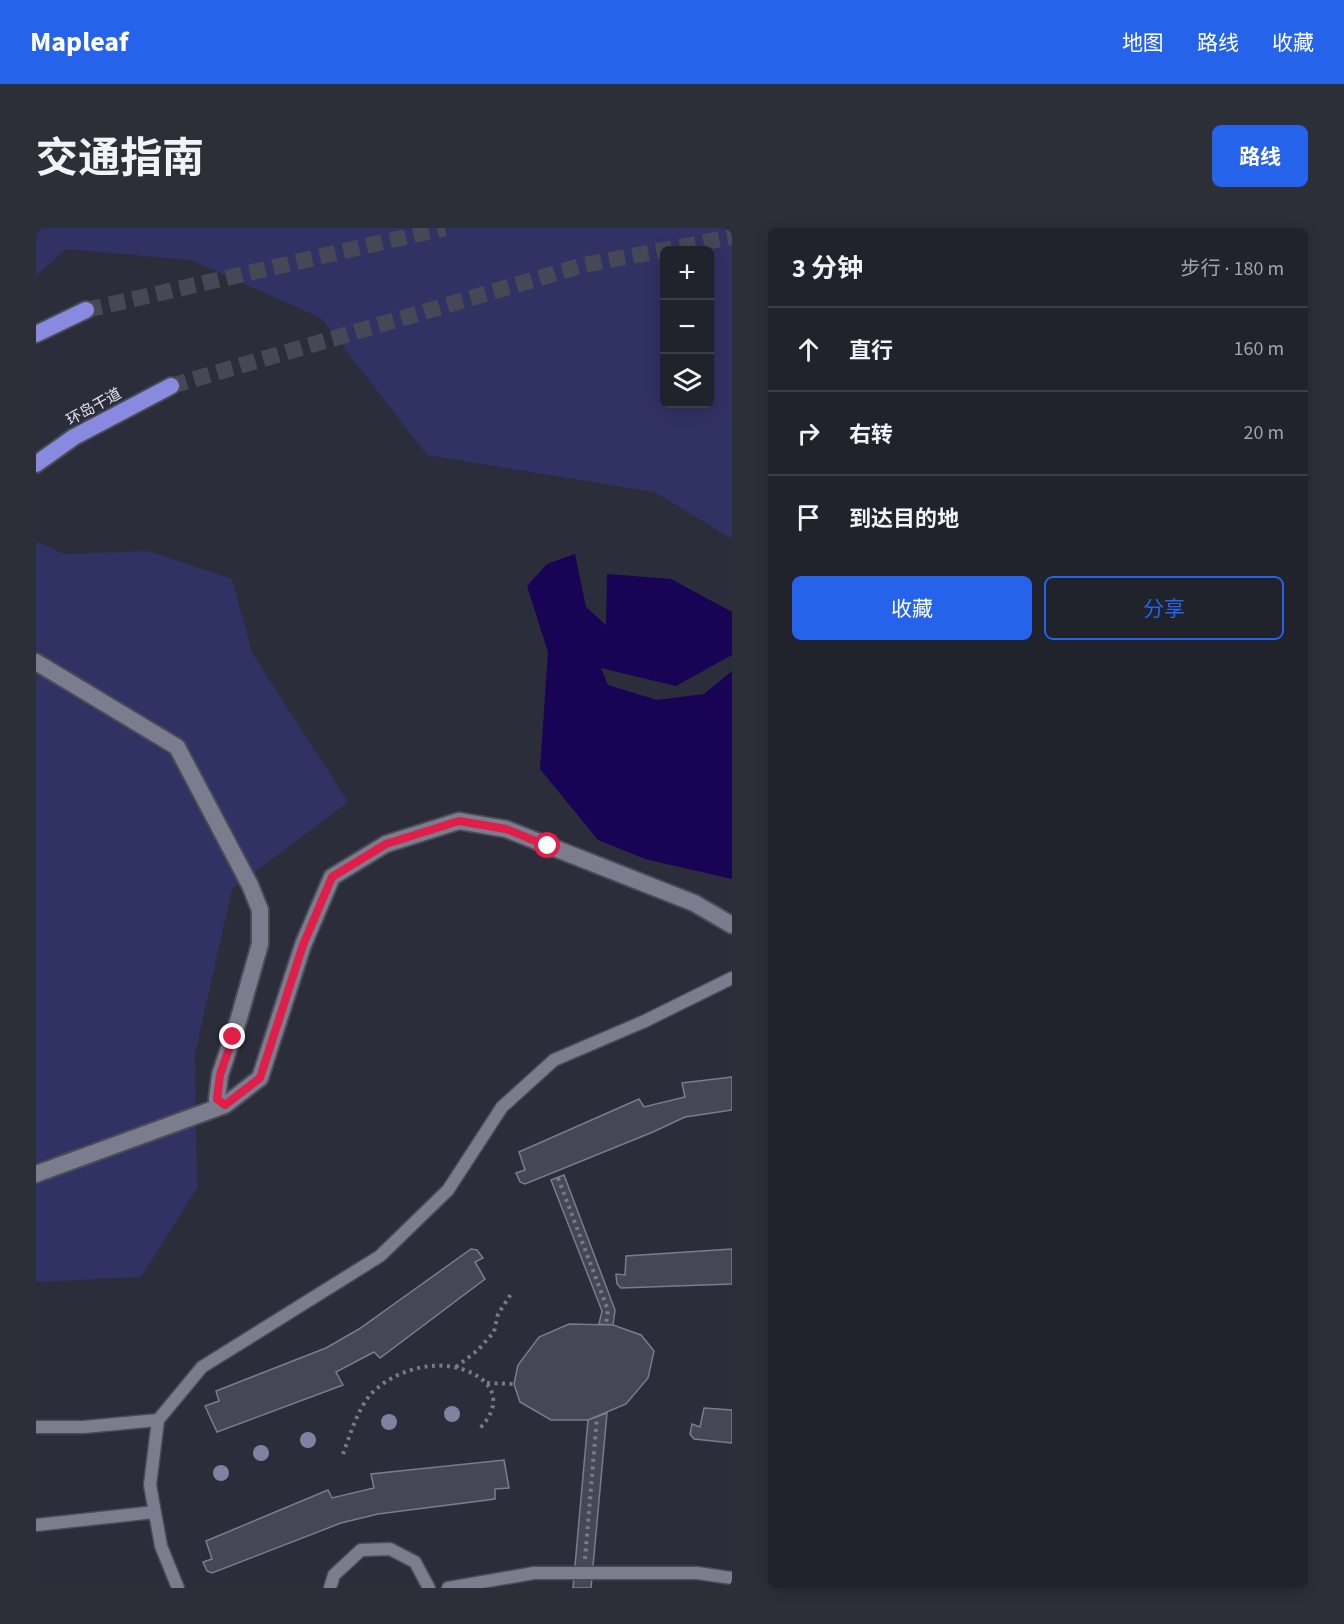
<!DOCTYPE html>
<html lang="zh">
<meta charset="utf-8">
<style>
:root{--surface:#20222c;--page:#2d2f38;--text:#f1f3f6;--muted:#a2a4a9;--line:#3d3f48;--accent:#2563eb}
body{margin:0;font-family:"Source Sans 3","Noto Sans SC",sans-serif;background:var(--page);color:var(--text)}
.controls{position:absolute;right:18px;top:18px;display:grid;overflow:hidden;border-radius:9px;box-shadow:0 3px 15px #0003}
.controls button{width:54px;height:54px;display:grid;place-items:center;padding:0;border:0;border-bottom:2px solid var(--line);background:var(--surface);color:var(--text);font:30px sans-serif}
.stop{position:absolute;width:18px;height:18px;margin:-14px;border:4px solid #e11d48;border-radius:50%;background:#fff}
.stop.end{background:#e11d48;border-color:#fff;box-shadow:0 2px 6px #0008}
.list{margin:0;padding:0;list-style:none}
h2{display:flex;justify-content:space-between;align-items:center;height:78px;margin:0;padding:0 24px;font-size:26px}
h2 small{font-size:20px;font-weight:400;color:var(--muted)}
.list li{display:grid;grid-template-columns:39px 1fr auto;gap:18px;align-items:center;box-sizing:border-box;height:84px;padding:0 24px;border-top:2px solid var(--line)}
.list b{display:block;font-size:22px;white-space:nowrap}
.list em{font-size:20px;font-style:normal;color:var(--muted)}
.actions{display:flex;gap:12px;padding:18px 24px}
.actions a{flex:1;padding:14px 0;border:2px solid var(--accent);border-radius:9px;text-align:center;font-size:21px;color:var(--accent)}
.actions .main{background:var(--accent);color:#fff}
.icon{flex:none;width:33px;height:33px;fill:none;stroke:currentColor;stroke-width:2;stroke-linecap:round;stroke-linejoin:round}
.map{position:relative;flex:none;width:696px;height:1360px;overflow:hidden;border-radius:9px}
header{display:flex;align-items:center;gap:36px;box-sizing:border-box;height:84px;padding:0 30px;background:var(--accent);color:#fff}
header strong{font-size:28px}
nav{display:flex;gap:33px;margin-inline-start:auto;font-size:21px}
.intro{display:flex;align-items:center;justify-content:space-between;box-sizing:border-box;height:144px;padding:0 36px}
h1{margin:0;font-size:42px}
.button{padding:15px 27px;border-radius:9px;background:var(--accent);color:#fff;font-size:21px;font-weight:700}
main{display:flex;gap:36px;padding:0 36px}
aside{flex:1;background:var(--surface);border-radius:9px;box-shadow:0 3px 15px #0003}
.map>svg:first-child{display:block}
.green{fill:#313264;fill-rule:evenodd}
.water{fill:#180355}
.building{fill:#454756;stroke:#7a7c8d;stroke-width:1.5}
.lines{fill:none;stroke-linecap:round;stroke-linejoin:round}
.trunk-tunnel{stroke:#464856;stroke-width:16;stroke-dasharray:16 8;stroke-linecap:butt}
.service-casing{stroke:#4a4b56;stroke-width:15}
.minor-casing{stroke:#4a4b56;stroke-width:20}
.trunk-casing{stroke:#4a4b56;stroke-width:20}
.path{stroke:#797a86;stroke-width:4;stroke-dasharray:3 4.5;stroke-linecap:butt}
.service{stroke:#7b7d8e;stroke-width:12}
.minor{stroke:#7b7d8e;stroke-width:16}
.trunk{stroke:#888ae0;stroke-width:16}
.tree{fill:#7f82a1}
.route{stroke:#e11d48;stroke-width:8}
.labels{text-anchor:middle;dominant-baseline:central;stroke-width:4.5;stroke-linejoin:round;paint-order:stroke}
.street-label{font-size:15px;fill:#e2e3ec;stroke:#2b2d3b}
</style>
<header>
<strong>Mapleaf</strong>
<nav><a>地图</a><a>路线</a><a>收藏</a></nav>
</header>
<div class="intro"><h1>交通指南</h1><a class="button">路线</a></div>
<main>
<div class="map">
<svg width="696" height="1360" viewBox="0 0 696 1360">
<rect width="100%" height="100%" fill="#2b2d3b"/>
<path class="green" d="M0,0H696V311L619,264L391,227L285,90L155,32L30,21L0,48ZM674,22V176H628V22Z
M0,313L28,326L112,323L196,351L216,425L312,574L196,661L159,826L161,960L105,1049L0,1054Z"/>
<path class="water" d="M539,326L550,379L570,397L571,346L635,351L696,384V427L640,458L565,440L572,457L621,472L668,466L696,443V651L609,631L562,612L504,541L512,424L491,358L511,336Z"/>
<path class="building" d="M696,849V882L649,889L617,904L489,956L484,954L480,945L489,942L483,924L603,871L608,879L649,869L646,855Z
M528,947L579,1082L577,1097L563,1096L566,1083L515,952Z
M435,1021L441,1022L447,1030L439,1034L449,1051L344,1130L338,1124L300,1144L307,1157L181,1204L169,1178L183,1173L180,1163L290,1120L323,1101Z
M696,1021V1056L585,1060L581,1056L580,1046L589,1047L590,1028Z
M533,1096L577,1097L605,1107L618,1123L612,1150L590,1176L552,1192H515L484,1174L478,1156L482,1137L503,1109Z
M668,1180L696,1182V1215L658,1211L654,1206L656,1196L664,1199Z
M571,1185L555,1360H537L552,1192Z
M468,1232L473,1260L459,1261V1271L342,1286L305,1295L176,1345L171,1343L167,1334L176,1331L170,1313L292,1262L296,1270L338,1260L335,1246Z"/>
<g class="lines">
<path class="trunk-tunnel" d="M50,82L409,0
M135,158L548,37L696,9"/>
<defs>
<path id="service" d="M122,1192L114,1257L125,1318L142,1360
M0,1199H48L122,1192L166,1139L344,1028L412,962L466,879L518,832L609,793L696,750
M0,1297L119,1284
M294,1360L298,1347L325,1322L354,1321L379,1334L393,1360
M412,1360L498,1345H661L696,1350"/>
<path id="minor" d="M0,434L141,519L214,657L224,682V716L203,790L184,847L181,871L189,877L224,850L267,717L296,649L350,616L423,593L470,601L658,675L696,697
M0,946L189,877"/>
<path id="trunk" d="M0,106L50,82
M0,236L38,209L135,158"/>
</defs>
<use href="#service" class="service-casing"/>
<use href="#minor" class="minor-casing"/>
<use href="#trunk" class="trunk-casing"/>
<path class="path" d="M522,950L572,1082L570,1096
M420,1139L442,1122L458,1104L462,1086L475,1066
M451,1155L478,1156
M307,1226C314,1207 321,1183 334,1167C350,1150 373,1140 395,1138C433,1134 481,1161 444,1200
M549,1331L561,1189"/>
<use href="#service" class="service"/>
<use href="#minor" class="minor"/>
<use href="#trunk" class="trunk"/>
</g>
<g class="tree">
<circle cx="416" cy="1186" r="8"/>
<circle cx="353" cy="1194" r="8"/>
<circle cx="272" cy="1212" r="8"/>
<circle cx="225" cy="1225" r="8"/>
<circle cx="185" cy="1245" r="8"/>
</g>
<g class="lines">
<path class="route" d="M197,809L184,847L181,871L189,877L224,850L267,717L296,649L350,616L423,593L470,601L512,618"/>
</g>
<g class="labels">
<g class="street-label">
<text transform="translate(58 179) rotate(-29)">环岛干道</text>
</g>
</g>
</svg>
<div class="controls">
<button>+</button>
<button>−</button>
<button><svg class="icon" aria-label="layers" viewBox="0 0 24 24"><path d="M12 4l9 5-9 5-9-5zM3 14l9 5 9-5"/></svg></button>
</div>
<div class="stop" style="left:512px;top:618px"></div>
<div class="stop end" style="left:197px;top:809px"></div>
</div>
<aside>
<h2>3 分钟<small>步行 · 180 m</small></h2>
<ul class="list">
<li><svg class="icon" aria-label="ahead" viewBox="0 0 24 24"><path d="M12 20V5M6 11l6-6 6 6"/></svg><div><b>直行</b></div><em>160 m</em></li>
<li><svg class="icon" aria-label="right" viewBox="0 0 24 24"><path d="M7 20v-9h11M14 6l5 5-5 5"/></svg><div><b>右转</b></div><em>20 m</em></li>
<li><svg class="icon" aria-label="arrive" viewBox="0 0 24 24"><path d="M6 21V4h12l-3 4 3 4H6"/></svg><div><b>到达目的地</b></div></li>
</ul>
<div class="actions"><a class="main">收藏</a><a>分享</a></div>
</aside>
</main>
